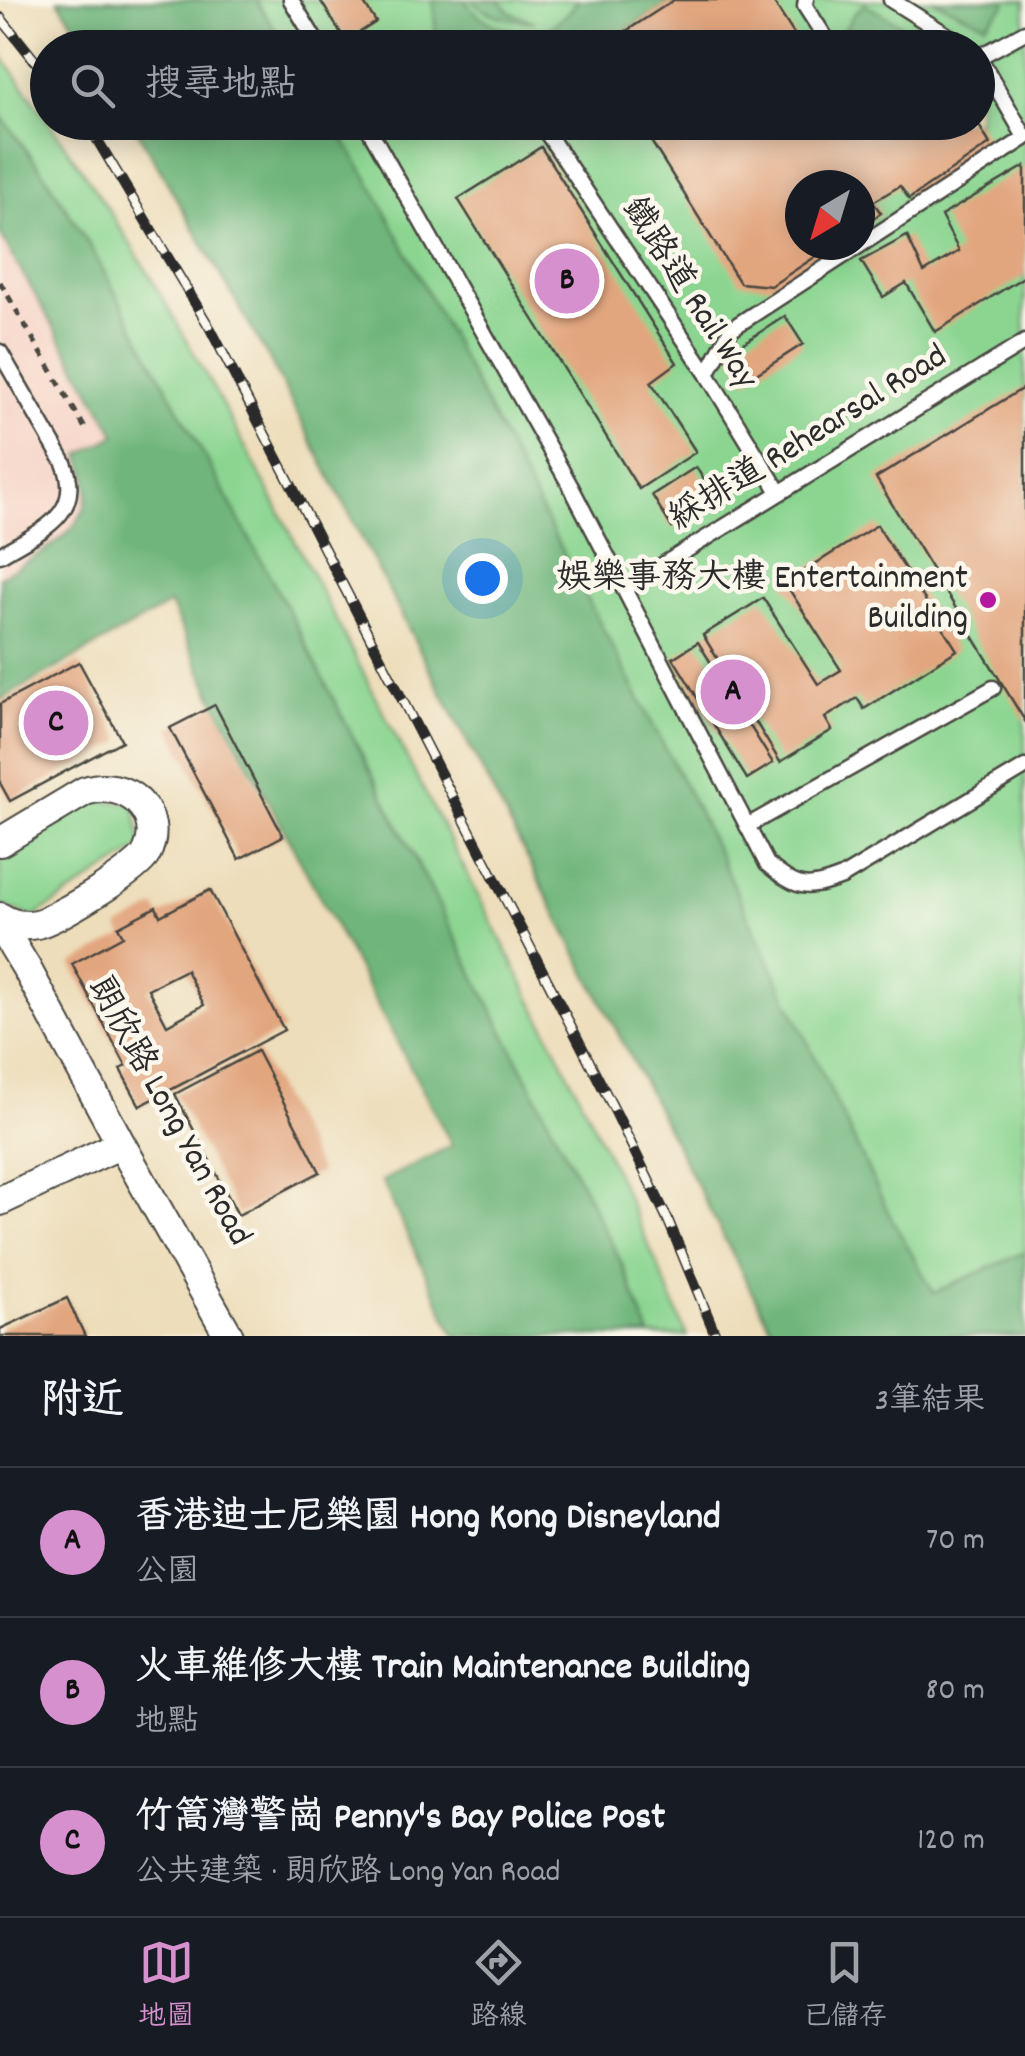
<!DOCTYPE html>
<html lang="zh-TW">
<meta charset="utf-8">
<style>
:root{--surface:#171b24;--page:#20242c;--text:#f1f3f6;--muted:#9ea1a6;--line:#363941;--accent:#d690ce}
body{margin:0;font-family:Dekko,"LXGW WenKai TC",sans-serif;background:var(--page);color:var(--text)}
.compass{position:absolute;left:785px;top:170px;width:90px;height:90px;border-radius:50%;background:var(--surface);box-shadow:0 5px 25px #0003;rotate:218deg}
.you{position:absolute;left:482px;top:578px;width:35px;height:35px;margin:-25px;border:8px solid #fff;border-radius:50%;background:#1a73e8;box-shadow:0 0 0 15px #1a73e833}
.badge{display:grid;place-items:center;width:65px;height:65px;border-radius:50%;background:var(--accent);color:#111;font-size:32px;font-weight:700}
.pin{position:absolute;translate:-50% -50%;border:5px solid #fff;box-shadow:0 2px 10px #0006}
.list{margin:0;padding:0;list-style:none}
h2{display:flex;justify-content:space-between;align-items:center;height:130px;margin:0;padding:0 40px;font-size:42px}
h2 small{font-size:32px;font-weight:400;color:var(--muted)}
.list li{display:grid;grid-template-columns:65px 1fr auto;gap:30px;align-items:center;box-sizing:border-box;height:150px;padding:0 40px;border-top:2px solid var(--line)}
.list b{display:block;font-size:38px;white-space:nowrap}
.list p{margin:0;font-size:32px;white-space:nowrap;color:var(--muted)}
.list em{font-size:32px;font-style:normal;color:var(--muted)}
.icon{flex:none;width:55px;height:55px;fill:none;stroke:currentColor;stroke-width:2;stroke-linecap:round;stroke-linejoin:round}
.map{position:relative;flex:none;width:1025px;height:1336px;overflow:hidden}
.search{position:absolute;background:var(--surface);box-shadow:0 5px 25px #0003;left:30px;right:30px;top:30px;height:110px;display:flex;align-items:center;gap:25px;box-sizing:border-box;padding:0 35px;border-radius:55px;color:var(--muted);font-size:38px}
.sheet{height:580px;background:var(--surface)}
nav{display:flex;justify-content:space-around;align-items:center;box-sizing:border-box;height:140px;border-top:2px solid var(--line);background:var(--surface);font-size:28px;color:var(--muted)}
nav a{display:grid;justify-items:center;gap:5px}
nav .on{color:var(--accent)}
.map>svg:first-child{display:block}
.built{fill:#f6d2c4}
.green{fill:#8bd591;stroke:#5b805e;stroke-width:2.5;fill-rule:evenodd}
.forest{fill:#70b67b;stroke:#4e7053;stroke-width:2.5}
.building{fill:#e2a67f;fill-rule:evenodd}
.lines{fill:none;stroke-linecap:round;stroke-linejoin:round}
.service-casing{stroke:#484640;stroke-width:19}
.minor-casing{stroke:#484640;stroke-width:32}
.path{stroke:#484640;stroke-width:5;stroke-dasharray:8 8;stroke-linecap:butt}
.service{stroke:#fff;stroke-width:14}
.minor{stroke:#fff;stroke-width:28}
.rail-casing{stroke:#2b2b2b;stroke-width:11}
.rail{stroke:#fbf7ec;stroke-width:8;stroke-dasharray:22;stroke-linecap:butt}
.poi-dot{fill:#b5179e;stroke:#fbf7ec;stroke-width:4}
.labels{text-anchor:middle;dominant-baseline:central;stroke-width:9;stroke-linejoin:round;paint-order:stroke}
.street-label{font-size:35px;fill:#2b2b2b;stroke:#fbf7ec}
.poi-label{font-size:35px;fill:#2b2b2b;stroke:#fbf7ec;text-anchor:end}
</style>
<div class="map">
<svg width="1025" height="1336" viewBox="0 0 1025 1336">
<rect width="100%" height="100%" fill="#fbf7ec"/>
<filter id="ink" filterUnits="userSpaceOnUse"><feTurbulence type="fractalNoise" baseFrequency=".01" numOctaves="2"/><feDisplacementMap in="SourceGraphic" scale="20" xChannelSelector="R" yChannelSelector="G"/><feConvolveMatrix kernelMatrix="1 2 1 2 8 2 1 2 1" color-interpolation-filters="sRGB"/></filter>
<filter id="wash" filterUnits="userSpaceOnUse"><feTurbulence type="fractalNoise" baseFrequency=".0048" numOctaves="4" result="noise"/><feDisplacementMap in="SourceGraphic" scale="40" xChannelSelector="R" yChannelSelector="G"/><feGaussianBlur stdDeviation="2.25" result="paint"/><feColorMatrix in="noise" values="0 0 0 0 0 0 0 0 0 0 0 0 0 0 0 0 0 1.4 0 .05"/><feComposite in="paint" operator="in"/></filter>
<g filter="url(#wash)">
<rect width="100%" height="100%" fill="#edddba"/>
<path class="built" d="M0,155L205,492L0,598Z"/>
<path class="green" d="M58,0H1025V1336H775L267,355L133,123L978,122V48L90,47ZM800,185H860V245H800Z
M0,53C56,132 113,211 162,297C249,448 327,603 407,758C505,948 607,1138 687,1336H650L622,1264L286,606L92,250L43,172L0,115Z
M89,799L134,804L142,847L34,917L0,905V855Z"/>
<path class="forest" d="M58,0H256L286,47H90Z
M433,0H464C487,29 508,31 542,34L567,14L578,0H674L600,47L457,48L436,36Z
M472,0H499L511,13L535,22C513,20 487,17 472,0Z
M932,0H1004L1006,4L986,24Z
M864,4L900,24L924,45L923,47H851L844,31L853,15Z
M0,115L43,172L92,250L286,606L622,1264L650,1336H455L382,1181L452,1145L213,697L170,604L0,700V577C48,548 110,524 80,455L116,435L0,234Z
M133,123H333L370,182L700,815L888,1212L934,1293L1025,1252V1336H775L267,355Z"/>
<g id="blocks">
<path class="building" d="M320,0H362L376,22L346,41Z
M674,0H772L803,48H600Z
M639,122H977L990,144L909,199L900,186L893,190L873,202L881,213L860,227V185H800V245H833L771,286L740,283Z
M541,147L677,363L651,382L696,452L639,489L458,199Z
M1025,166V276L935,332L906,283L883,297L861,261L907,236L924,272L959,251L941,216Z
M785,316L803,344L747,380L730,352Z
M1025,387V721L876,478Z
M696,467L717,501L672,528L652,495Z
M877,525L957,650L864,709L857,698L825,718L832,730L780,762L703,635L763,598L818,684L841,670L785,583Z
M698,642L773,763L747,779L673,658Z
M79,662L122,741L10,801L0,783V704Z
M215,705L283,836L239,859L170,728Z
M210,890L284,1030L140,1106L120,1069L126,1066L72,964L123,936L118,927L156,907L160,916ZM186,970L204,1005L167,1025L148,989Z
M257,1051L320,1172L238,1215L175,1094Z
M67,1298L85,1336H0V1329Z"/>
</g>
</g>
<g filter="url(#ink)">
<use href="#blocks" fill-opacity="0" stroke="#484640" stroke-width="2.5"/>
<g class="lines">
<defs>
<path id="service" d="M291,0L320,48
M806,0L805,6L832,48
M891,0L963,45L957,48
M1025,32L979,57L1025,137
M365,122L571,487L767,864C798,889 805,891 842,877L1025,767
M545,130L707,374L779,492
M0,352L64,463C86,516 37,532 0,555
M707,374L731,329L1025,138
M625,588L1025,342
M747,826L993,688"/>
<path id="minor" d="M0,842L85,791C125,777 167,813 146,854C138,870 55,920 37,924C23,927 11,924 0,917
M0,924L27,969L121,1144L229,1336
M0,1201L121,1144"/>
</defs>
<use href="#service" class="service-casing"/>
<use href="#minor" class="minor-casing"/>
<path class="path" d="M0,282L86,430"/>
<use href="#service" class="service"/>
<use href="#minor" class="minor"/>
<defs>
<path id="rail" d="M0,17L48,77
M84,122L95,136L210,328L616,1113L668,1220L716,1336"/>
</defs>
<use href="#rail" class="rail-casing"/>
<use href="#rail" class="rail"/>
</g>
</g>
<circle class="poi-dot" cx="988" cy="600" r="10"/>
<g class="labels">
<g class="street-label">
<text transform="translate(688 294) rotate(57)">鐵路道 Rail Way</text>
<text transform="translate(809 439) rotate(-32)">綵排道 Rehearsal Road</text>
<text transform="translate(168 1112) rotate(61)">朗欣路 Long Yan Road</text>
</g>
<g class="poi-label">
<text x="968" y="580">娛樂事務大樓 Entertainment<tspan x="968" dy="40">Building</tspan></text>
</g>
</g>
</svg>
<svg class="compass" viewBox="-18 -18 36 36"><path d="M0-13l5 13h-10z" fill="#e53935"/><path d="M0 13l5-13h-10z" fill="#9ea1a6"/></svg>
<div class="you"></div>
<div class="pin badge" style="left:733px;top:692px">A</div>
<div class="pin badge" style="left:567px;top:281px">B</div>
<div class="pin badge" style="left:56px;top:723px">C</div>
<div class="search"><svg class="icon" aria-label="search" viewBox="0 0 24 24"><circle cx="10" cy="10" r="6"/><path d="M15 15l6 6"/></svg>搜尋地點</div>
</div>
<section class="sheet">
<h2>附近<small>3筆結果</small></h2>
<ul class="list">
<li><span class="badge">A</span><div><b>香港迪士尼樂園 Hong Kong Disneyland</b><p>公園</p></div><em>70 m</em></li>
<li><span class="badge">B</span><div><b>火車維修大樓 Train Maintenance Building</b><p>地點</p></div><em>80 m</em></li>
<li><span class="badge">C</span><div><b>竹篙灣警崗 Penny's Bay Police Post</b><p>公共建築 · 朗欣路 Long Yan Road</p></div><em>120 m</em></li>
</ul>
</section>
<nav>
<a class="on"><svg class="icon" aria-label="map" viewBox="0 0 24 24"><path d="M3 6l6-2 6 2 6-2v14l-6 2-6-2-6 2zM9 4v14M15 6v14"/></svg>地圖</a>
<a><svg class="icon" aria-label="directions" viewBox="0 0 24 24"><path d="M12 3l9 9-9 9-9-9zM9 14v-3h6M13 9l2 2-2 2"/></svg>路線</a>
<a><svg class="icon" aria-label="saved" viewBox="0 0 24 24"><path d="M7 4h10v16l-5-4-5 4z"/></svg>已儲存</a>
</nav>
